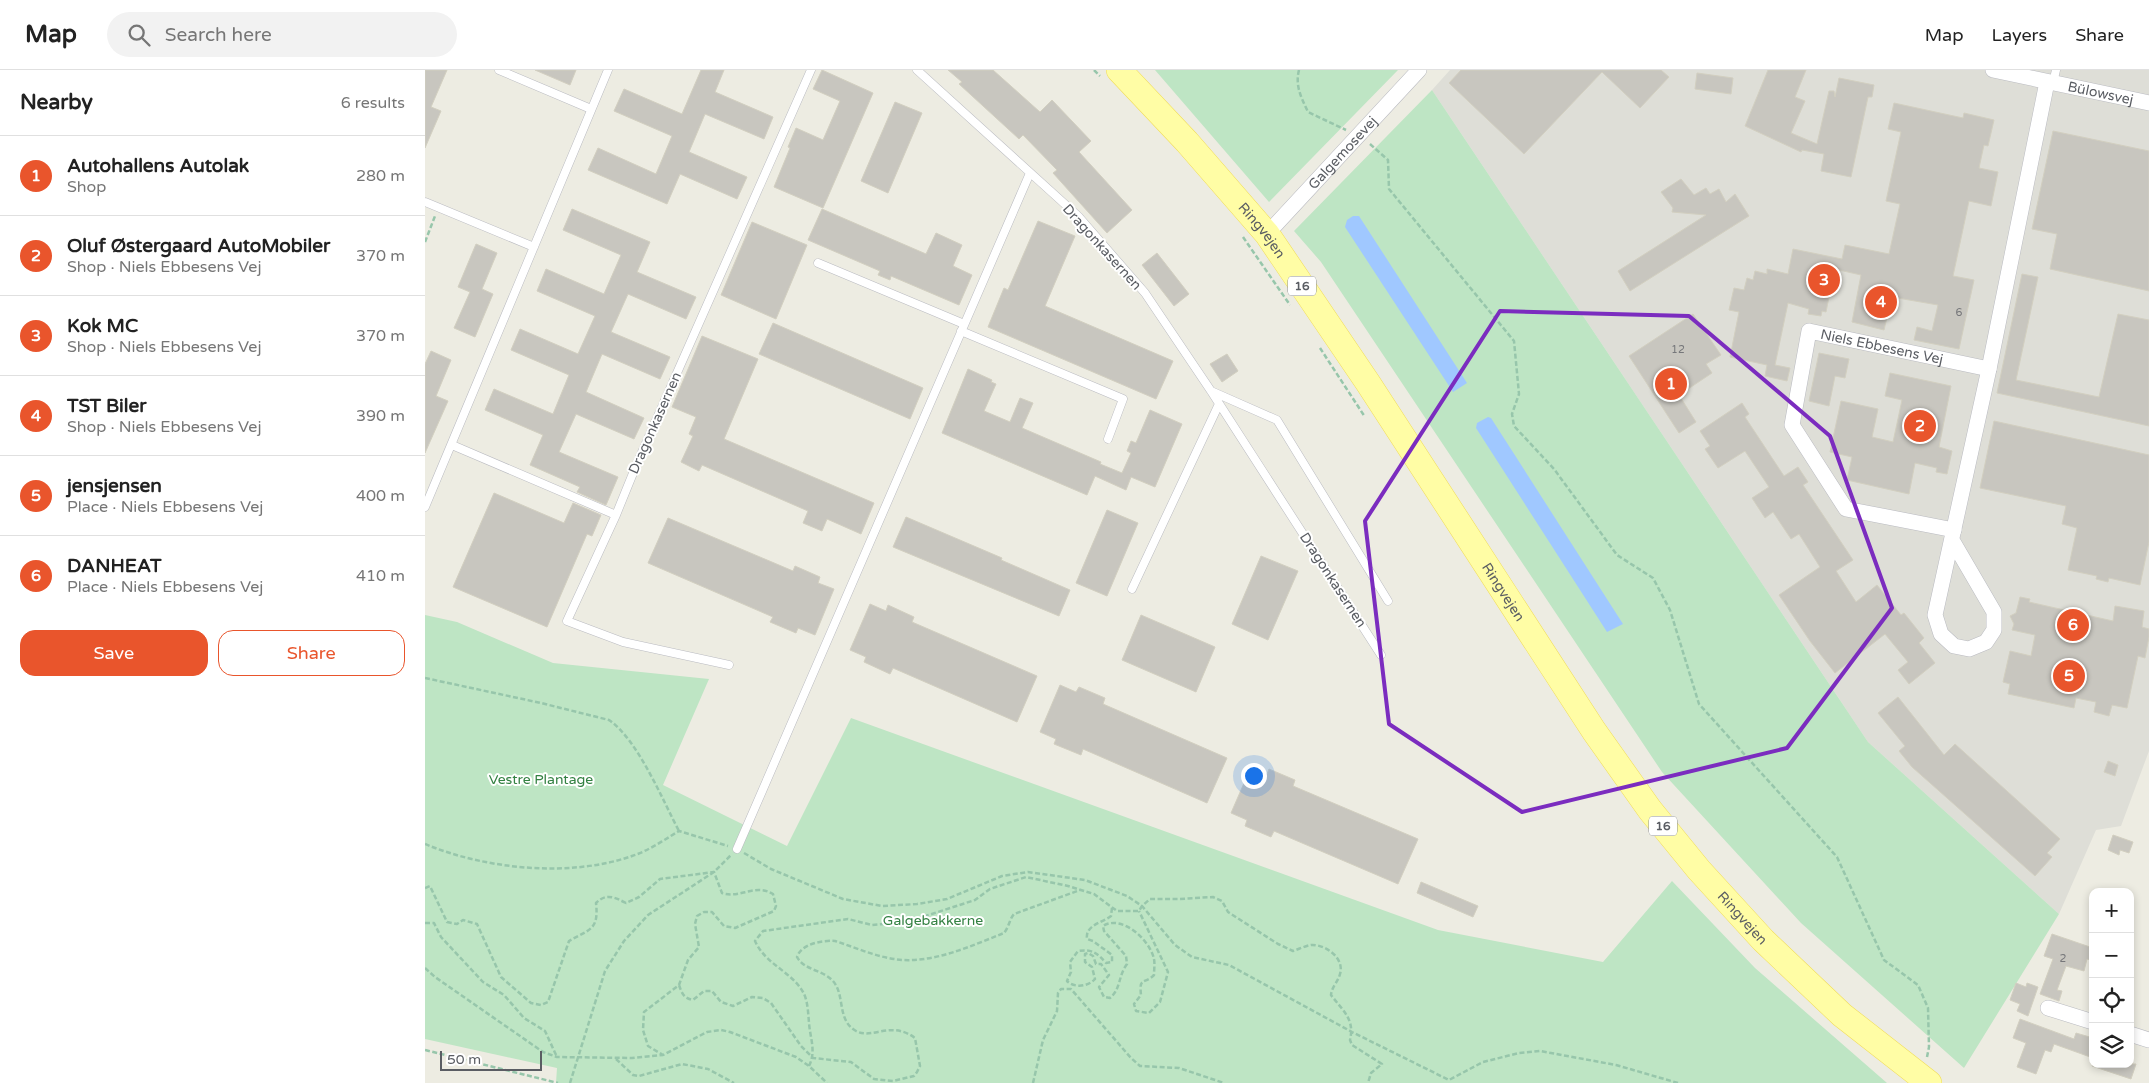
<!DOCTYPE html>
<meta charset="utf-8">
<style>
:root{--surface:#fff;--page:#f2f2f2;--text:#222;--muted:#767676;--line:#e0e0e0;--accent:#e9552c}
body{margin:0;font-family:"Varela Round",sans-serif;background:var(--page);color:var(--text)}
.controls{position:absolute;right:15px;bottom:15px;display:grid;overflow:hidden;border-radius:10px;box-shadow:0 2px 8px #0003}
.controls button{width:45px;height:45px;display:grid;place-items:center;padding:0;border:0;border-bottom:1px solid var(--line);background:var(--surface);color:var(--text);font:25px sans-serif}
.scale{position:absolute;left:15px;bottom:12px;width:102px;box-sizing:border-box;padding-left:5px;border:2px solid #5a5d63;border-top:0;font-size:14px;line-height:18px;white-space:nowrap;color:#5a5d63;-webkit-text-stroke:4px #fff;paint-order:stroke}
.you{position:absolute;left:828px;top:705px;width:18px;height:18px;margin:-12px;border:4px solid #fff;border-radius:50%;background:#1a73e8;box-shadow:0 0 0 8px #1a73e833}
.badge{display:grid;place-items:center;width:32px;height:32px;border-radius:50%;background:var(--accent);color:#fff;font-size:16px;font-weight:700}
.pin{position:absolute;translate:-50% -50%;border:2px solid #fff;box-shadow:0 1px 5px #0006}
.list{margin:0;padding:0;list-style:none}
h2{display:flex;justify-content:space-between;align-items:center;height:65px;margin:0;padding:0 20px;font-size:21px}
h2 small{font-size:16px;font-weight:400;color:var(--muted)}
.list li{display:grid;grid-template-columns:32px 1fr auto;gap:15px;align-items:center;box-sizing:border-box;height:80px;padding:0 20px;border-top:1px solid var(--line)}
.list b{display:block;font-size:19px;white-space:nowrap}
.list p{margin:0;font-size:16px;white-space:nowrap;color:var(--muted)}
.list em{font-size:16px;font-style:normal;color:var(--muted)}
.actions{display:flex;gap:10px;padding:15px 20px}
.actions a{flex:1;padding:11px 0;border:1px solid var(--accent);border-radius:15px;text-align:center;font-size:18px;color:var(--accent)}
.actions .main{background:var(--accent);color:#fff}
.icon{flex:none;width:28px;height:28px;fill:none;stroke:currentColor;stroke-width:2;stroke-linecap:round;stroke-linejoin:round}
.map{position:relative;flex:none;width:1724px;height:1013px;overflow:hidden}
header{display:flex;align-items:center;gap:30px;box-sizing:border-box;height:70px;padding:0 25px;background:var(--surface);border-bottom:1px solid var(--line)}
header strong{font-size:24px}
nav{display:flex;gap:28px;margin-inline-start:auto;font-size:18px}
.search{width:350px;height:45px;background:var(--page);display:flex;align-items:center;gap:12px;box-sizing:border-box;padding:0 18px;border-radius:28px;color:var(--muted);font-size:19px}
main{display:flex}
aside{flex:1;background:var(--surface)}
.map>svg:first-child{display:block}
.industrial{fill:#deded7}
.green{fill:#bee5c4}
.water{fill:#a0c8ff}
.building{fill:#c8c6bf;stroke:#d2cfc0}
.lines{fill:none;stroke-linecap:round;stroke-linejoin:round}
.lane-casing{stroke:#babbc1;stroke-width:9}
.street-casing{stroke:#babbc1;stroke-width:16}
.primary-casing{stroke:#f1dc57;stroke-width:26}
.path{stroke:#97c6ab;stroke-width:2.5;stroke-dasharray:5 2.5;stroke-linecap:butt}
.lane{stroke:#fff;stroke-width:8}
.street{stroke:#fff;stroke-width:15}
.primary{stroke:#fffda5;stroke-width:25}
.marked{fill:none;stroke:#7b2cbf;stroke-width:4;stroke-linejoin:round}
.labels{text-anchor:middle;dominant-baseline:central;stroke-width:4;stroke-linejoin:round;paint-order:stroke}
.number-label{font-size:11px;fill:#76777a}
.shield{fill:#fff;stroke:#8c8e92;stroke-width:1}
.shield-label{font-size:12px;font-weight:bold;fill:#5a5d63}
.street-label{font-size:14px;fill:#5a5d63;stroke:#fff}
.park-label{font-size:14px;fill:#338142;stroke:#fff}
</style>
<header>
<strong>Map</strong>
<div class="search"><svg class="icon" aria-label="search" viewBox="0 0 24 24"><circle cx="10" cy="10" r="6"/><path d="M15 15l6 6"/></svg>Search here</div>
<nav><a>Map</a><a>Layers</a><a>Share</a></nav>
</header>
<main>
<aside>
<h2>Nearby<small>6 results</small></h2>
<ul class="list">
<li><span class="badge">1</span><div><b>Autohallens Autolak</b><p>Shop</p></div><em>280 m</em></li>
<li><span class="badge">2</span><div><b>Oluf Østergaard AutoMobiler</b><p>Shop · Niels Ebbesens Vej</p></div><em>370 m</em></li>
<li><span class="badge">3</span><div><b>Kok MC</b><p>Shop · Niels Ebbesens Vej</p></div><em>370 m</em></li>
<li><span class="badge">4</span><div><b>TST Biler</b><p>Shop · Niels Ebbesens Vej</p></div><em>390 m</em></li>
<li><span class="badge">5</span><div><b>jensjensen</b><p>Place · Niels Ebbesens Vej</p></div><em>400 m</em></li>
<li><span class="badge">6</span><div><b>DANHEAT</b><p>Place · Niels Ebbesens Vej</p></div><em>410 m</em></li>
</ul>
<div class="actions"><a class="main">Save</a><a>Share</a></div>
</aside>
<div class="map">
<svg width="1724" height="1013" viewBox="0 0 1724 1013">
<rect width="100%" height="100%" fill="#edece2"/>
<path class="industrial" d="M1025,0H1724V681L1696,756L1671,760L1634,844L1443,672L1007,20Z"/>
<path class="green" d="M730,0H973L844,132Z
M1007,20L1443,672L1634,844L1539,998L1376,853L1237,702L896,192L869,161Z
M0,545L32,552L128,593L284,609L238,715L362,776L426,648L1013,860L1178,892L1247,811L1330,898L1462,1013H131L132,998L0,969Z"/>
<path class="water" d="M928,146H934L1042,313L1028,322L920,157L922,150Z
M1063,347L1066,348L1198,554L1182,562L1051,358L1052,353Z"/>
<path class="building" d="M0,0H22L6,37L16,41L0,78Z
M110,0H151L145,15Z
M276,0H299L290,22L348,47L339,69L280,44L264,82L322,107L312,129L255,104L242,134L163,100L173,78L231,104L247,66L189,41L199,19L257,44Z
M397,0L448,23L398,138L349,117L365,78L363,77L371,58L398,70L415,31L388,19Z
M523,0H568L615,42L627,30L666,71L654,82L707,140L682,163L628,103L632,100L598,65L594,69L534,14L537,12Z
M1036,0H1236L1244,7L1215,38L1177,2L1099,84L1024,13Z
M1343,0H1381L1370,27L1380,31L1366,63L1392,74L1404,21H1409L1410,27L1414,8L1449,15L1447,27H1443L1426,107L1396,101L1399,84L1377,80L1376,82L1320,56Z
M1272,3L1308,8L1306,24L1270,19Z
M470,32L497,43L463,123L436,111Z
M1469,33L1538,48L1539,43L1569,50L1563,76L1559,75L1554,98L1573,102L1566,136L1544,131L1528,206L1549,210L1534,279L1489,270L1492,257L1507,261L1513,235L1467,227L1459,260L1427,252L1436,205L1414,200L1411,213L1407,212L1401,242L1397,241L1396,246L1383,244L1384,239L1363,233L1350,295L1365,298L1362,311L1340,306L1342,295L1305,287L1314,242L1304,240L1309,218L1319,220L1322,208L1328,210L1330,201L1342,204V199L1363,204L1368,179L1417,189L1420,175L1464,184L1475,134L1461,131L1476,62L1463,59Z
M1628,61L1724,81V221L1625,199L1632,164L1607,159Z
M1256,109L1269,125L1281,118L1285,124L1294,119L1301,132L1310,124L1324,146L1205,221L1193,201L1281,145L1247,142L1248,138L1236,122Z
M147,139L225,172L212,202L271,227L261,249L203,224L186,262L245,287L235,309L177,284L161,322L219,348L209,369L151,344L134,382L193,407L181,435L152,422L155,417L105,395L118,365L60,340L69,319L128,344L144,305L86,280L95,259L153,284L170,246L112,221L121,199L179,224L196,185L138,160Z
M397,139L501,184L511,163L537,175L528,196L547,205L534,235L466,206L465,210L453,205L455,201L383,170Z
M613,151L650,166L620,236L748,291L731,329L563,257L579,218L583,220Z
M327,152L382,175L351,249L296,225Z
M51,174L72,183L57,219L68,224L50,267L29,258L45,222L33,217Z
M732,183L764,224L749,236L717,195Z
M1597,204L1613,207L1591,310L1674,327L1693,244L1724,250V356L1572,323Z
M1268,244L1296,285L1281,294L1287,303L1254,325L1271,352L1254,363L1204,286Z
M348,253L498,318L485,349L334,284Z
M277,266L333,289L299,369L449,433L436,464L402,449L397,461L378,453L383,441L277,395L274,401L256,392L268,366L264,364L271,347L247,337Z
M6,281L26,290L11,326L23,331L0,383V294Z
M1394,283L1424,289L1420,308L1410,306L1404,336L1384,331Z
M802,284L813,301L797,312L785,294Z
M543,299L567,310L566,312L571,314L559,341L585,352L595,328L608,333L597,358L676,392L675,394L697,403L706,383L702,381L706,371L711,373L725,340L757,354L730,417L706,407L701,420L670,406L662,425L517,363Z
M1465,303L1526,316L1514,377L1527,381L1522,404L1511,402L1512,398L1490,393L1484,424L1422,410L1427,387L1405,382L1416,331L1453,339L1447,367L1468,372L1477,330L1460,326Z
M1317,333L1324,344L1320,347L1359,406L1373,397L1383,412L1378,415L1428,490L1411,501L1431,532L1452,515L1476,545L1479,543L1499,568L1494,573L1510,593L1484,614L1473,600L1483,592L1460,564L1410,603L1385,571L1354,525L1395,497L1374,464L1366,469L1348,442L1340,448L1327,428L1344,417L1320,381L1293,398L1280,379L1285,376L1275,361Z
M1569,351L1724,385V472L1715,515L1684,508L1683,512L1671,509L1672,506L1643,500L1652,458L1637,454L1641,436L1555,418Z
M69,423L139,453L148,433L176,445L167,466L162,464L122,557L28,517Z
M682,440L713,453L682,526L651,513Z
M481,447L577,488L576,490L645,520L634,546L468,477Z
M243,448L368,501L370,496L395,507L393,513L409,519L390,565L373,558L371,563L345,552L348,547L223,493Z
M836,486L873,501L843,570L807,554Z
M1595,527L1605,529L1604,532L1688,551L1690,536L1719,541L1717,557L1724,559V567L1720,588L1713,586L1702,638L1687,635L1684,646L1669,642L1671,632L1651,628L1649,638L1583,624L1585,614L1578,612L1585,581L1606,586L1610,565L1587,560L1589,554L1585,546L1591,543Z
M445,534L461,541L463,535L489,547L487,552L612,606L592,652L468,598L465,604L439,592L441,587L425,580Z
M716,545L790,577L771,622L697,590Z
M635,615L651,622L654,617L680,628L678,634L802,688L782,733L658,679L656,685L629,674L631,669L615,662Z
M1473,627L1519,685L1530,674L1635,769L1622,783L1627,787L1610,806L1487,697L1474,681L1480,676L1453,643Z
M1683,691L1693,695L1690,706L1679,702Z
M826,697L842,704L844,699L870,710L868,716L993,769L973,814L849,761L846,767L820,756L822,750L806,743Z
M1688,765L1708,772L1704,783L1695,780L1694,785L1683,780Z
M996,812L1053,836L1048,847L992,823Z
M1627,864L1668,878V891L1662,889L1659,901L1641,896L1632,920L1637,921L1634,931L1615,924L1628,889L1619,886Z
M1591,913L1601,917L1602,913L1613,917L1603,946L1592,941L1595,934L1585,930Z
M1595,949L1649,969L1651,963L1668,968V988L1629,974L1626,982L1620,980L1611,1004L1592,997L1601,973L1588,968Z
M1668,994H1711L1706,1009L1667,996Z"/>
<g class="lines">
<defs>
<path id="lane" d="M74,0L166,39
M492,0L653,146L720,223L786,321L956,585
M1628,13L1631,0
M0,132L109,177
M393,193L539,254
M536,261L698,329L683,369
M786,321L852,350L963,531
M27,375L191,445
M0,437L183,0
M707,519L794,334
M304,595L198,572L142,551L191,445L213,391L386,0
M312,779L605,103"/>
<g id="street">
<path id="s1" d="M1568,0L1724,33"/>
<path id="s2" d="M842,164L994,0"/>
<path id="s3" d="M1529,460L1421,439L1367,355L1384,261L1564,299"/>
<path d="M1527,470L1569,542V560L1561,572L1544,579L1529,576L1516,564L1510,545L1564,299L1622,12"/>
<path d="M1623,938L1668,952"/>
<path d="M1705,964L1724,970"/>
</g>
<g id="primary">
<path id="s4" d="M694,0L762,72L842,164L943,313L1169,661L1225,740L1274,800L1338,870L1417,945L1504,1013"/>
</g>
</defs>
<use href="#lane" class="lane-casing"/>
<use href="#street" class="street-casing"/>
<use href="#primary" class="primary-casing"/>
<path class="path" d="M669,0L675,6
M874,0C870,16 876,27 883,42L921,60
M945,74L963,90L964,119L1089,271L1094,324L1087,344L1089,356L1129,399L1192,485L1228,508L1245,540L1274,634L1412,787L1459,890L1493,915L1503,938L1504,977L1502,987
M818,167L865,235
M0,172L10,146
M895,278L940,347
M0,608L116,633L184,650C213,670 237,729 254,761
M0,774C60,799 144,808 207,786C223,781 239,770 254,761L303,776
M319,783L346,799L418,829L457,836L492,834L522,829L577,806L603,802L660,810L702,826L717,836L750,875L767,887L804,895L927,962L1024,1010L1058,992L1094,983L1115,981L1191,995L1253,1013
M0,818L5,816L22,852L32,854L38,850L52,854L76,907L106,933L116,935L123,932L144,871C165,859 174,860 171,833C181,823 189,827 201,833L214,827L235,809L289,802L297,823C315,829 330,813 348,824L351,836L349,841L310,858L299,856L287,842H279L272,846L270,854L274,877L263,890L254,915L219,942L218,960L223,976L238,985
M687,838L686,846C677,853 660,855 662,869L668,871L687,885V892L681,893C672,883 668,879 653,881L645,892L646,902L642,911C649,918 663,917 670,909L667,897L660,892V884L663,883L668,886L671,894H676L684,905L674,917L679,927L685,928C696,919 693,906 702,894L701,886L679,861L678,856C697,844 725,870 729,889C730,894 729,900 729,905C719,915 714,906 716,925L709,934L711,941L724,943L735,932L743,902L714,841
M0,853H9L16,867L58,912L79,925L99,948L120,961L132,987
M0,898L10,907L118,982L132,987L207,988L238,985L282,962L296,960L305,962L371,987L384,996L402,1013
M254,915C257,924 259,928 268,930L279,921H287L296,932L308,936L327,927L338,928L346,933L376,976L388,988L426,992L449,1009L468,1011L489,1006L492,1002L495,996L490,968C466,950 447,970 431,961C411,950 421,924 407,910C397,900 379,900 372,887C376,874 397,870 410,871C429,877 449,886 469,889C505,895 546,876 579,863C584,857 585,848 589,844L655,820
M0,980L133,1013
M191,989L208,1005L214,1006L257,994L283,999L309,1013
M384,996C390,984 387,973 385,961C383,950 384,932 378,922C366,901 341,895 330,871L338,861L423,849L447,855L482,852L550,830L565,819L601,807L643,816L669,824L692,841H714L717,836L725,829H754L788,827L797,831L803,842L853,874L868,881C874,879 880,876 886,875C900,874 920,888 915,904C913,912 907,916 906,925C918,941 930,949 925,970L927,975L957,994L946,1003L943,1013
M145,1013L180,901L199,871L223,845L289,802L306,785
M608,1013L618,970L632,941L633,923L636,919H646L706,988L715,996L754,998L799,1013"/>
<use href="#lane" class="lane"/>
<use href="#street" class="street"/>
<use href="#primary" class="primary"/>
</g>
<path class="marked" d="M1075,241L1264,246L1405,366L1467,538L1362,678L1097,742L964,654L940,451Z"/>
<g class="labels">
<g class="number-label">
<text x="1534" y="242">6</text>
<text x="1253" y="279">12</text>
<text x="1638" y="888">2</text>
</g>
<g class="shield">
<rect x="863" y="206.5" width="28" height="19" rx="4"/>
<rect x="1224" y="746.5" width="28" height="19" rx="4"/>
</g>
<g class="shield-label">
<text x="877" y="216">16</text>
<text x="1238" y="756">16</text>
</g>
<g class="street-label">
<text stroke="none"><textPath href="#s1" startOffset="110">Bülowsvej</textPath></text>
<text stroke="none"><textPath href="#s2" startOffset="111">Galgemosevej</textPath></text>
<text stroke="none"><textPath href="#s4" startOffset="215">Ringvejen</textPath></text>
<text transform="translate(677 177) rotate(48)">Dragonkasernen</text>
<text stroke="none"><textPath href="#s3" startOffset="380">Niels Ebbesens Vej</textPath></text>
<text transform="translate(230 353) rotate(-66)">Dragonkasernen</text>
<text transform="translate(908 510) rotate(57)">Dragonkasernen</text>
<text stroke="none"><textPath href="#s4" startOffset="650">Ringvejen</textPath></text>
<text stroke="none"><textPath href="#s4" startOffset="1055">Ringvejen</textPath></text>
</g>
<g class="park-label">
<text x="116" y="709">Vestre Plantage</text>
<text x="508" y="850">Galgebakkerne</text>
</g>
</g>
</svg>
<div class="controls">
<button>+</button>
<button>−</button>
<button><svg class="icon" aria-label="locate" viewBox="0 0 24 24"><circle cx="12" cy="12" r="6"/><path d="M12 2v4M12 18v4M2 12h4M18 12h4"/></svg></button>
<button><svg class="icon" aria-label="layers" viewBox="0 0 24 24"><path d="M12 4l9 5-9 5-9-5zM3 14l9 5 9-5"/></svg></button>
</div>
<div class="scale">50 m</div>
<div class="you"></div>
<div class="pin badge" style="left:1246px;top:314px">1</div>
<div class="pin badge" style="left:1495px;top:356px">2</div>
<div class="pin badge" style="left:1399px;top:210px">3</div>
<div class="pin badge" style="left:1456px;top:232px">4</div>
<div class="pin badge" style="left:1644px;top:606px">5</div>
<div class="pin badge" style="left:1648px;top:555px">6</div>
</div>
</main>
